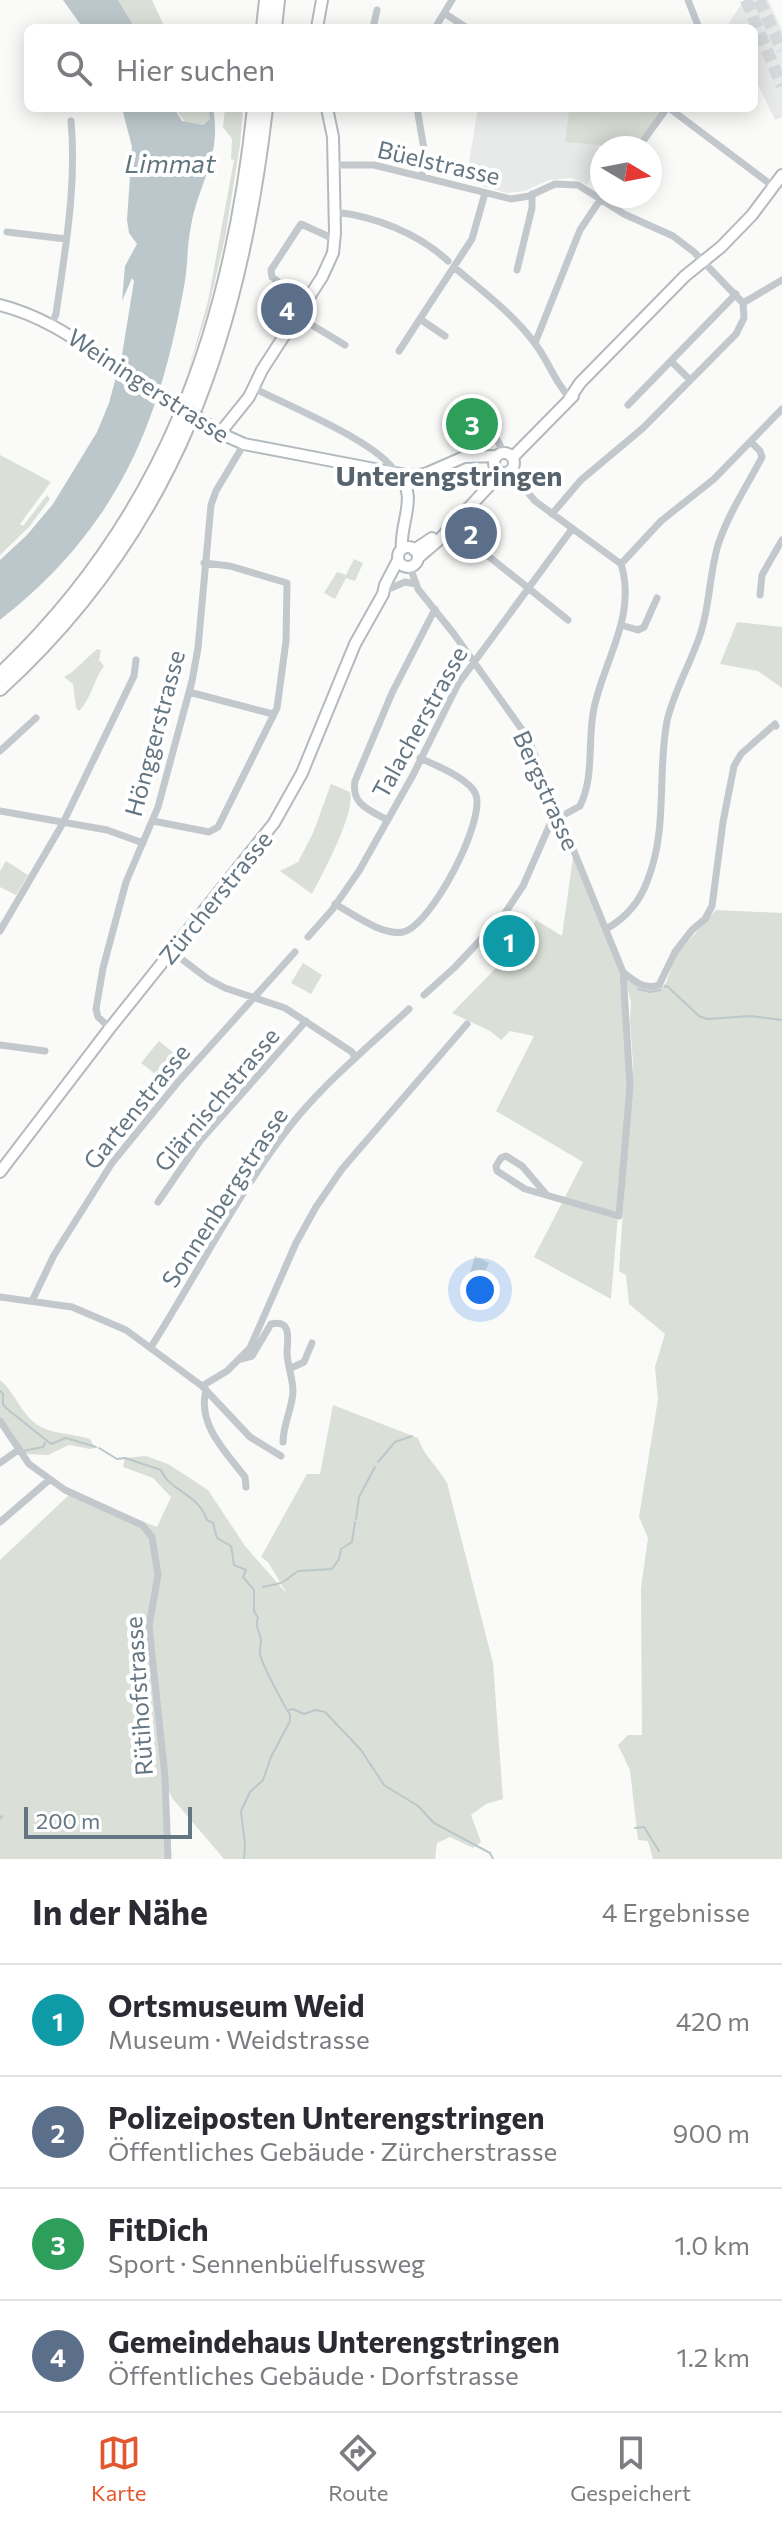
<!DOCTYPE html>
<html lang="de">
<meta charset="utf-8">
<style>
:root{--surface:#fff;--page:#f7f7f7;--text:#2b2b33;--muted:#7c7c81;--line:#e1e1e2;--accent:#e4572e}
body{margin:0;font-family:Commissioner,sans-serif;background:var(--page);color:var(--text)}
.compass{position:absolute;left:590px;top:136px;width:72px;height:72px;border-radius:50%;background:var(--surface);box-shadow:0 4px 20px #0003;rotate:100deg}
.scale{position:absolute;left:24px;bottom:20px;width:168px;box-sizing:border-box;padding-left:8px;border:4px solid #657683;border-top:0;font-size:22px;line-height:28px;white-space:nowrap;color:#657683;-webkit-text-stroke:6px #fff;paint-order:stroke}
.you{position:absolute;left:480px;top:1290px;width:28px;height:28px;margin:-20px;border:6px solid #fff;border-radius:50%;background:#1a73e8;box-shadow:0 0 0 12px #1a73e833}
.badge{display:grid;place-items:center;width:52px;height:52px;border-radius:50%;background:var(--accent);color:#fff;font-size:26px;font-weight:700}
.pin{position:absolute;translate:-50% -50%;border:4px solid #fff;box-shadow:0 2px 8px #0006}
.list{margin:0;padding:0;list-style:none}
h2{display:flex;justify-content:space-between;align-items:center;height:104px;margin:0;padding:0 32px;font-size:34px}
h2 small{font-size:26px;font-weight:400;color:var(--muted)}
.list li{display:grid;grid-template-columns:52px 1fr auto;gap:24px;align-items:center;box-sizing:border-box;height:112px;padding:0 32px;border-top:2px solid var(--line)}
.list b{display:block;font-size:30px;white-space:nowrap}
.list p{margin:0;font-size:26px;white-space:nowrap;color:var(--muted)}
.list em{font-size:26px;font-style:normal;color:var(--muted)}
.icon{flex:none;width:44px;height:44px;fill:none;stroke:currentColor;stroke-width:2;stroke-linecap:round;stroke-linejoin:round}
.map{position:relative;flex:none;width:782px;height:1859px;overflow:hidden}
.search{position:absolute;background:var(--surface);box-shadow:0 4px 20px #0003;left:24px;right:24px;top:24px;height:88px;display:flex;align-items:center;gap:20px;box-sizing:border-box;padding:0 28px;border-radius:12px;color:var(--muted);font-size:30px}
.sheet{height:552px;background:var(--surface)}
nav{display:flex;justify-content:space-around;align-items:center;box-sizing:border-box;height:112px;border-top:2px solid var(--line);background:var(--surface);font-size:22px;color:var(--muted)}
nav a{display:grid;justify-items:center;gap:4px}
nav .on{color:var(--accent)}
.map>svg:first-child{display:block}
.built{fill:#e8e9e9}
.green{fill:#dadfd7}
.water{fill:#bbc7cb}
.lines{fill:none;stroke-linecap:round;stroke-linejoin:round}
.stream{stroke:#bbc7cb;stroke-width:2}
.highway-tunnel{stroke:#d5d9db;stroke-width:12;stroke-dasharray:12 6;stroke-linecap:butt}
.secondary-casing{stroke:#b3babf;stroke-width:14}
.highway-casing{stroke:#b4b9bd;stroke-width:16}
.street{stroke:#c3c8cc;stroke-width:7}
.secondary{stroke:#fff;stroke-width:10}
.highway{stroke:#fff;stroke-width:12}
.secondary-bridge-casing{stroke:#b3babf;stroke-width:14;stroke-linecap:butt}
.secondary-bridge{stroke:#fff;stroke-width:10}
.labels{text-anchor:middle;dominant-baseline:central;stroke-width:8;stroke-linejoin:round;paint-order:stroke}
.street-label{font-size:24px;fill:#657683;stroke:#fff}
.water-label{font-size:26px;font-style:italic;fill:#60757c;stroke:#fff}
.quarter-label{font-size:28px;font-weight:bold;fill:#57646e;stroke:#fff}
</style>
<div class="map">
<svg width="782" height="1859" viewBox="0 0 782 1859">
<rect width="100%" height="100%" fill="#fafaf8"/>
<path class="built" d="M744,0H768L782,30V117L775,120L754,76V28H731L729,23Z
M478,108H664L634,148L599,146L588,185L571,178L550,180L524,191L507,193L466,181Z"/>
<path class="green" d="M118,0H152L165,28H135Z
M174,108H208L210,119L203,125L186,123Z
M225,108H243L240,145L225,238L208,310L187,375L208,301L234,160L231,159L232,139L223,127Z
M549,108H664L634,148L565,142L569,111Z
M0,455L51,482L20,524L23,526L47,495L50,499L29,527L0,555Z
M354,559L363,563L355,581L346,578L335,599L324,593L337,572L346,575Z
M737,622L782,627V688L758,671L720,664Z
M97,649L101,650L99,660L104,666C94,679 91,699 79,711L76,708L73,684L64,677L72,672Z
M331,784L350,792C356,812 323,873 312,894L280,871L298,862L313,833Z
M573,857L619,969L629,1082L611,1299L534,1257L583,1162L496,1111L534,1036L510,1031L501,1040L490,1031L452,1013L497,967L510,969L536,920L562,936Z
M6,861L28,875L16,895L0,887V871Z
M716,910L782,913V1859H653L648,1841L638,1840L630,1770L618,1745L628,1735H642L641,1588L648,1538L639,1517L658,1399L655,1367L665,1334L629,1304L626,1275L619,1271L633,1064L630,1021L631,1002L625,979L657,989L666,983L676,955Z
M303,963L322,975L311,994L291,983Z
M159,1041L187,1064L170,1085L141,1063Z
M475,1256L489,1263L470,1305L463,1298Z
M0,1380C16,1393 21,1416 41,1427C54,1434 75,1434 90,1439L95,1448L90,1449L69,1445L48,1455L23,1454L12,1432L0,1418Z
M333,1405L418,1438C424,1456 438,1467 447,1483L493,1663L503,1799L486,1804L471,1815L481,1842L473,1848L450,1837L437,1843L435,1859H224L172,1798L167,1787L166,1859H0V1560L70,1494L157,1527L171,1497L153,1478L123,1467L125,1458L146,1456L168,1464L208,1490L245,1546L287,1594L268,1562L261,1557L307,1474H320Z"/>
<path class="water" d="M63,0H118L135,28H83Z
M122,108H174L182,121L203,125L210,119L208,108H213C222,158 199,181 191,226C187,244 188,262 185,281C160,424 118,527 0,620V560L27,535L53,504L97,432L109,403L122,355L134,281L132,278L122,301L125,266L137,244L129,233L127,220L132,147Z"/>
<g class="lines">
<path class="stream" d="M665,987L667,986L699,1016L707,1019L750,1016L782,1020
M638,989L650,992L661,990
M0,1391L3,1394V1404L6,1408L51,1444L66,1438L96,1447
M99,1448L117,1459L125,1458L161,1470C170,1492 197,1492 207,1520L213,1523L217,1538L231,1546L233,1557
M23,1451L43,1447L45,1443
M378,1462L395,1442L412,1436
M356,1519L359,1497L375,1467
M233,1559L234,1565L246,1570L243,1577L254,1590V1611L258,1618C254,1628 261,1632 261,1642C261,1646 259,1650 260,1654C262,1665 284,1705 290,1715V1721L271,1757L263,1780L250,1792L241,1811L245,1845L244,1859
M283,1582L298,1571L332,1569L339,1559L341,1549L352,1542L355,1522
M263,1587L281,1583
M288,1710L293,1709L304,1714L316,1710L325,1712L361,1750L384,1785L418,1806L434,1823L490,1853L493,1859
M0,1819L2,1816
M635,1828L644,1827L659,1851"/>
<path class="highway-tunnel" d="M746,0L782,86
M759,0L782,50"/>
<defs>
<path id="secondary" d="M317,28L322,0
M0,305C40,315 71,336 105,359
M570,398L580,383L685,276L721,247L752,215L782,175
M200,419L224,435L244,444L411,476L425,474L464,457L496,456
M220,433L249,397L262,370L322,277L333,253L335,233L333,137L327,108
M494 463a10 10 0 1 1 20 0a10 10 0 1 1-20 0Z
M513,457L573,396
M397,474C420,494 399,524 402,549
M398 557a10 10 0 1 1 20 0a10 10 0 1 1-20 0Z
M414,550L432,538
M418,558L439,540L501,473
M0,1172L110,1028L274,823L302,773L355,644L383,594L385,585L398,560"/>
<path id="highway" d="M263,28L266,0
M275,28L278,0
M0,674C165,518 231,329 254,108
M0,689C174,531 240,336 266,108"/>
</defs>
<use href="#secondary" class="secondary-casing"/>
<use href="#highway" class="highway-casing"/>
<path class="street" d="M688,0L699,28
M444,13L467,28
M373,28L377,10
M435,28L452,0
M417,108L425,155L422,177
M669,108L774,187
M638,148L667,108
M333,165H374L511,199L529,196L555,184L578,185L624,214L673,236L694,252L743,303L744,318L736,334L643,428L581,480L552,514
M334,212C374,216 418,233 448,261
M7,232L66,239
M454,267C482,291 515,315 536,345C549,362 555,383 570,398
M517,270L532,208V194
M306,303L272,277L271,270L301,224L334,239
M743,303L782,280
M297,316L345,345
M420,319L445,336
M52,323L56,314C65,250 77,186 71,121
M535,343L580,230L602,197
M399,351L472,239L485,193
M671,361L690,380
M254,388C288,406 379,442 396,473
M477,402L504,453
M628,405L736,294
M482,551L568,620
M621,564L661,521L714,479L782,409
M410,567L418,589L454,634L528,738L623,972L630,1086L619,1216L525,1189L497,1171L496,1166L501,1158L506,1156L522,1166L546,1194
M391,588L405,582L416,584
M760,595L762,575L782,540
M621,625L638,630L644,627L657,598
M189,692L273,714
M0,751L36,718
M0,811L107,830L143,843
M387,820C370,810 351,805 355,781L392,693L435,609
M153,821L209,832L218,827L277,708L286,641L287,583L230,566L204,563
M335,904C353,914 382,936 403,932C431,926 485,822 476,795C471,779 435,765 420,758
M606,929C626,918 640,902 648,879C668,828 657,774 667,721C674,691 690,665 700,635C710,606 709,575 718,545C728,514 747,486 762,457L760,451L751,442
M0,931L63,823L134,676L136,660
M308,937L332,910L359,871L413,775L458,684L572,529
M171,951L208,979L225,988L285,1008L352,1052L355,1058
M623,972C634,981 644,990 659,985L675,952L692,930L705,919L712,906L723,822L734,766L741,754L775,724L776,726
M424,995L455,967L503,916L523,886L551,822L580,806C595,775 587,741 594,708C604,660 637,616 621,564L535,501L510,471
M110,1028L98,1017L96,1009L103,968L126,882L158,807L192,681L198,648L211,505L216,491L244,444
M0,1045L45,1051
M158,1202L200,1141L306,1021
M0,1297L72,1307L126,1330L202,1386L250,1437L281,1456
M32,1301L54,1255L112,1163L178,1082L295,952
M151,1347C199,1272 239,1189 295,1120C329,1079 370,1045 409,1009
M241,1359L252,1356L271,1324C293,1319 287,1340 287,1354C288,1367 293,1379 293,1392C292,1409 283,1425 283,1442
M291,1368L304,1362L312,1343
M202,1386L227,1371L250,1348L296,1243L316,1207L342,1169L467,1024
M206,1390C197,1425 226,1452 245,1477L246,1487
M0,1421L29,1464L65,1490L142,1525L152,1537L158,1575L149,1626L165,1777L168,1859
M0,1463L18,1450
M0,1522L49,1480"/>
<use href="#secondary" class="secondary"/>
<use href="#highway" class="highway"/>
<defs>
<path id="secondary-bridge" d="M105,359L200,419"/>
</defs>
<use href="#secondary-bridge" class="secondary-bridge-casing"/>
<use href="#secondary-bridge" class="secondary-bridge"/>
</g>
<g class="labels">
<g class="street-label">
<text transform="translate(439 162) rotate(13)">Büelstrasse</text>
<text transform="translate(149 385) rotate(33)">Weiningerstrasse</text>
<text transform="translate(419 722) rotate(-61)">Talacherstrasse</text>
<text transform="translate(154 733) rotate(-75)">Hönggerstrasse</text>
<text transform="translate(547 790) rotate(66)">Bergstrasse</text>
<text transform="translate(215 897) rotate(-51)">Zürcherstrasse</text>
<text transform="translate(216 1099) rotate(-50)">Glärnischstrasse</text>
<text transform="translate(136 1106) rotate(-51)">Gartenstrasse</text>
<text transform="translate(224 1197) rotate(-57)">Sonnenbergstrasse</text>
<text transform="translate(138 1696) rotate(-94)">Rütihofstrasse</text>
</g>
<g class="water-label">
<text x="170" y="162">Limmat</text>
</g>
<g class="quarter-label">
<text x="449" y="475">Unterengstringen</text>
</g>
</g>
</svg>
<svg class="compass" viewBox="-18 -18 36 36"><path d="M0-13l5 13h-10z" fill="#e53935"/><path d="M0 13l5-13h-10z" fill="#7c7c81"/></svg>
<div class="scale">200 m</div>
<div class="you"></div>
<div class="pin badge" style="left:509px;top:941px;background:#0f9aa8">1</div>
<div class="pin badge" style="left:471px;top:533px;background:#5c6f8a">2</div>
<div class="pin badge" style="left:472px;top:424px;background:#2e9e5b">3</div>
<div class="pin badge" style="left:287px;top:309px;background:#5c6f8a">4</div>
<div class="search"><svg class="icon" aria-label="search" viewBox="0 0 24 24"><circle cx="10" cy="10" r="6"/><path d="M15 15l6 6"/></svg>Hier suchen</div>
</div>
<section class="sheet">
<h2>In der Nähe<small>4 Ergebnisse</small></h2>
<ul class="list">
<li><span class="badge" style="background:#0f9aa8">1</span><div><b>Ortsmuseum Weid</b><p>Museum · Weidstrasse</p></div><em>420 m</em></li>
<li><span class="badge" style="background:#5c6f8a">2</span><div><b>Polizeiposten Unterengstringen</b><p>Öffentliches Gebäude · Zürcherstrasse</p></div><em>900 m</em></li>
<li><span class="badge" style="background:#2e9e5b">3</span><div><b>FitDich</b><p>Sport · Sennenbüelfussweg</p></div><em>1.0 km</em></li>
<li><span class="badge" style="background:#5c6f8a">4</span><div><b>Gemeindehaus Unterengstringen</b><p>Öffentliches Gebäude · Dorfstrasse</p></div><em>1.2 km</em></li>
</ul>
</section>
<nav>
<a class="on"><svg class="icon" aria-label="map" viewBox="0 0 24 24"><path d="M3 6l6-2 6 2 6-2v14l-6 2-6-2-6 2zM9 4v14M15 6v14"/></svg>Karte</a>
<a><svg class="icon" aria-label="directions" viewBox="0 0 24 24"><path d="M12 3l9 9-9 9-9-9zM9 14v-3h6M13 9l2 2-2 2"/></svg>Route</a>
<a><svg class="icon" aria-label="saved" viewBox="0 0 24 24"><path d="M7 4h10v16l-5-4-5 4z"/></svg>Gespeichert</a>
</nav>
